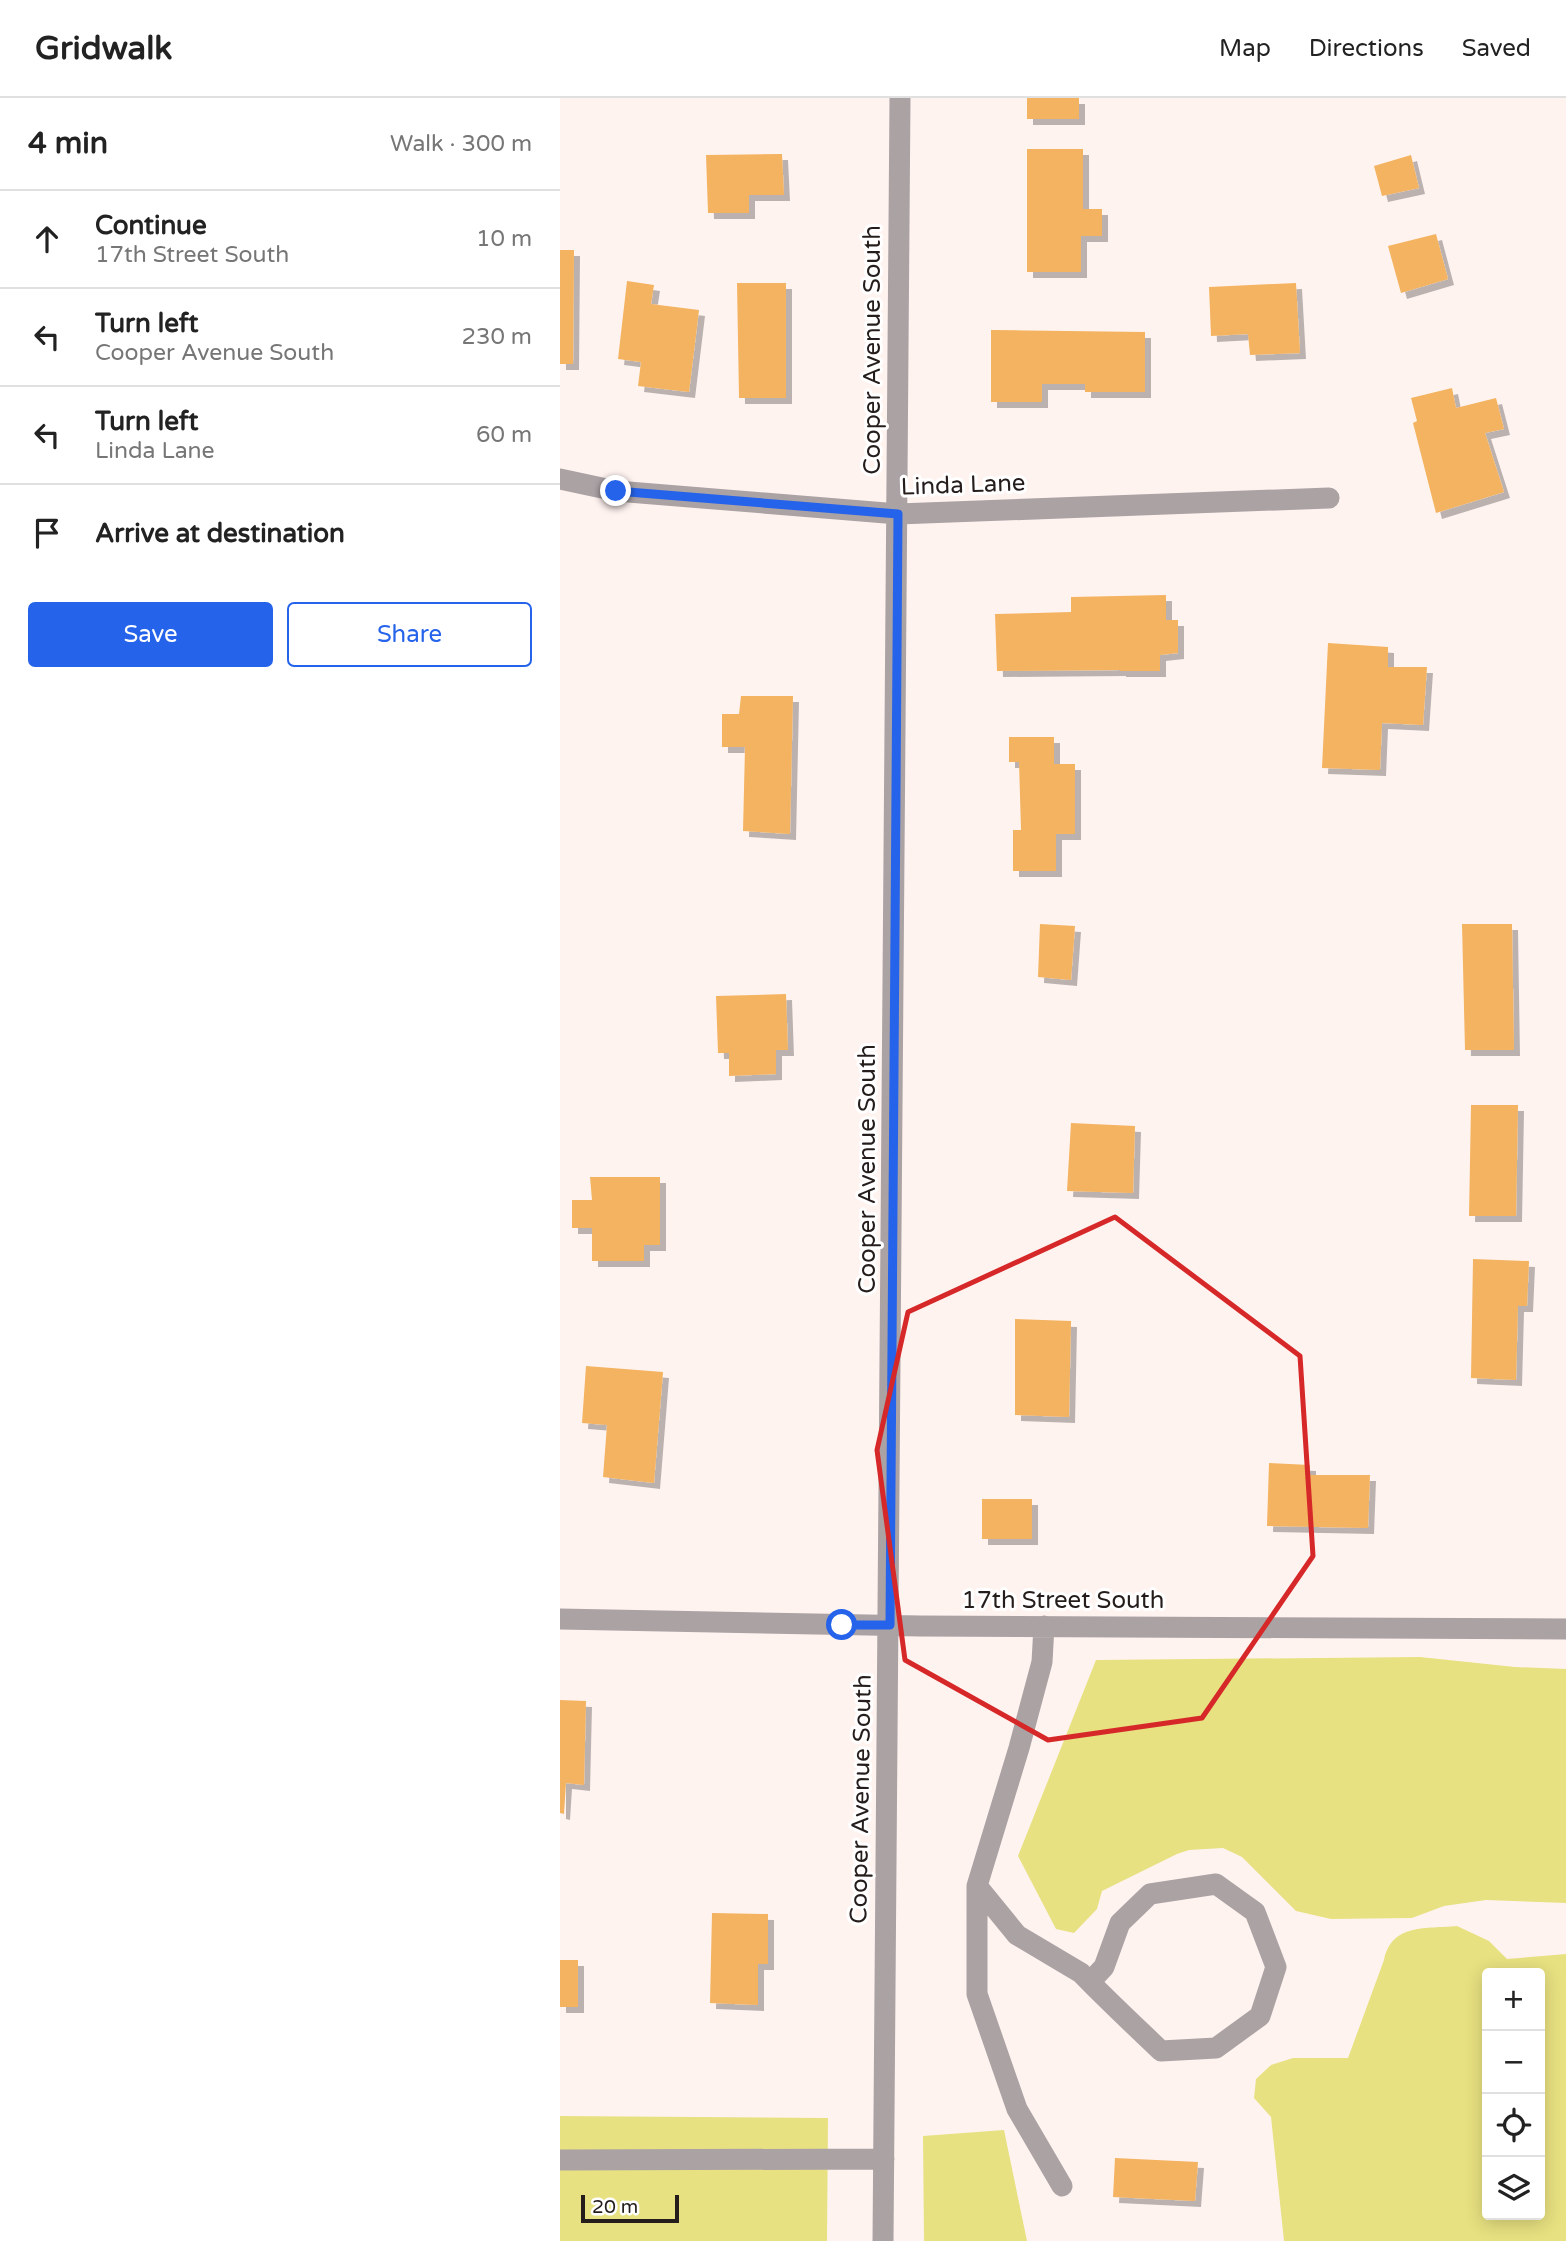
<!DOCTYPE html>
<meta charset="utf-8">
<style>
:root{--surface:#fff;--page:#f2f2f2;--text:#222;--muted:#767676;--line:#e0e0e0;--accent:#2563eb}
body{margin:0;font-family:"Varela Round",sans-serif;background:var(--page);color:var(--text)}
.controls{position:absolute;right:21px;bottom:21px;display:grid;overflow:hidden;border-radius:7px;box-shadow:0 4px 18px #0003}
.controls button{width:63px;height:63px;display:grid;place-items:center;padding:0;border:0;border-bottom:2px solid var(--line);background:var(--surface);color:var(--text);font:35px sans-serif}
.scale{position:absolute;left:21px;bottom:18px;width:98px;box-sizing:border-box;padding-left:7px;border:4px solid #241d1b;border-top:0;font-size:19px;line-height:24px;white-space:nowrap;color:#241d1b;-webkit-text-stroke:5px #fff;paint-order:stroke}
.stop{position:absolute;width:21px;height:21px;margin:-16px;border:5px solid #2563eb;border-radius:50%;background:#fff}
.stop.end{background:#2563eb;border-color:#fff;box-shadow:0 2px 7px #0008}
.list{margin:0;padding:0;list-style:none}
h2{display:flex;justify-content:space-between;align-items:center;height:91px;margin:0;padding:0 28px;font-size:30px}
h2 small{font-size:23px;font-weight:400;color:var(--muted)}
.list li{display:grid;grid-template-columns:46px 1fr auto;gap:21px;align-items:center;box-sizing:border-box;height:98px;padding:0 28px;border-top:2px solid var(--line)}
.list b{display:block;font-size:26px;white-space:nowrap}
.list p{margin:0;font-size:23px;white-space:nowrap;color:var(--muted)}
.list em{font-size:23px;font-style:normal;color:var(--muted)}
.actions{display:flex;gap:14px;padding:21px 28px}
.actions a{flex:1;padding:16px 0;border:2px solid var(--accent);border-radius:7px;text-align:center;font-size:24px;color:var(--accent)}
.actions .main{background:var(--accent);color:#fff}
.icon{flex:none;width:38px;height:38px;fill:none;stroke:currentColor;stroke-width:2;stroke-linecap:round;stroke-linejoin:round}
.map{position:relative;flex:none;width:1006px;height:2143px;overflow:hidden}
header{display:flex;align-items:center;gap:42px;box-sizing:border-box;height:98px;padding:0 35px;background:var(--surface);border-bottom:2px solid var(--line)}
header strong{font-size:33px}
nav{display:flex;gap:38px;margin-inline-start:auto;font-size:24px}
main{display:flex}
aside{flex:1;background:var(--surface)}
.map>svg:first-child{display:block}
.green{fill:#e8e181;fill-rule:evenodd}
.building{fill:#f4b360;filter:url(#shadow)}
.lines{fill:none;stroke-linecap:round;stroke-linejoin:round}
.minor{stroke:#aba2a4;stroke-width:21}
.route{stroke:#2563eb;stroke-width:9}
.marked{fill:none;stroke:#d62828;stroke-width:5;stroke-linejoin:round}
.labels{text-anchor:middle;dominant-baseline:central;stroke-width:6;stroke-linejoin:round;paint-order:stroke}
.street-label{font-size:24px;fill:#241d1b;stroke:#fff}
</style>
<header>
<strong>Gridwalk</strong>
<nav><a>Map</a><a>Directions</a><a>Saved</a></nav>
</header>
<main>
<aside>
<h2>4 min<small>Walk · 300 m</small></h2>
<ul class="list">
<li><svg class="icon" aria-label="ahead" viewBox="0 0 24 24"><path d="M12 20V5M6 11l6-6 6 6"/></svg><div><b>Continue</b><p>17th Street South</p></div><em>10 m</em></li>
<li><svg class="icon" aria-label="left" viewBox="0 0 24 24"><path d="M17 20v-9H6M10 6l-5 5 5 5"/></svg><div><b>Turn left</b><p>Cooper Avenue South</p></div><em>230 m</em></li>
<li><svg class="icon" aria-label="left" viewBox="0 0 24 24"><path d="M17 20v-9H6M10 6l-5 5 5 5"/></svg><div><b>Turn left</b><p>Linda Lane</p></div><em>60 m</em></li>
<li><svg class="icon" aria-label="arrive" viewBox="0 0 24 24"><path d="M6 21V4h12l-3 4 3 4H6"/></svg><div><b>Arrive at destination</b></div></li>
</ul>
<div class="actions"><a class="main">Save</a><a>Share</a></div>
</aside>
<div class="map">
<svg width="1006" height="2143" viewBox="0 0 1006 2143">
<defs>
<filter id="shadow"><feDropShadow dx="6" dy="6" stdDeviation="0" flood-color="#0004"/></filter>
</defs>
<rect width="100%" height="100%" fill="#fff3f0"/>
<path class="green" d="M860,1559L955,1569L1006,1571V1805L926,1802L884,1808L852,1820L771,1821L736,1813L682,1759L663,1750L629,1752L617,1756L542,1793L537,1811L514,1835L496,1831L458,1758L536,1562Z
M897,1828L929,1843L947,1861L1006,1856V2143H724L711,2019L694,2000L696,1981L711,1967L733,1960H788L824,1862C832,1825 866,1831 897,1828ZM927,1875H980V2117H927Z
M0,2018L268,2020L267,2143H0Z
M444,2032L467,2143H364L363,2038Z"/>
<path class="building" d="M467,0H519V21H467Z
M467,51H523V111H542V138H521V174H467Z
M222,56L224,97H189V115H148L146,57Z
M851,57L859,90L822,98L814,68Z
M876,136L888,181L841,195L828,148Z
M0,152H14L13,266H0Z
M67,183L94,187L91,206L139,212L129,294L78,288L81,264L58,261Z
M177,185H226V300H179Z
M736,185L740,255L690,257L688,236L651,238L649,189Z
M431,232L585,234V294H525V286H482V304H431Z
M892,290L896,310L936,300L944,331L925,335L944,394L876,415L853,325L857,323L851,300Z
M606,497V522H618V555L600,557V573H560V572L437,573L435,516L511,514V499Z
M768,545L828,549V569H867L863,627L822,625L820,672L762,670Z
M181,598H233L230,736L183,733L185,649H162V616H179Z
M449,639H494V666H515V736H496V773H453V732H461L459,664H449Z
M480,826L515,828L511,882L478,879Z
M902,826H952L954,952H905Z
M226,896L228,952H216V976L169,978V955H158L156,898Z
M911,1007H958L956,1118H909Z
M511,1025L575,1028L573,1095L507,1093Z
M30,1079H100V1147H84V1163H32V1130H12V1102H32Z
M913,1161L969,1163L967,1208H958L956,1282L911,1280Z
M455,1221L511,1223L509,1319L455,1317Z
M26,1268L103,1274L94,1385L43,1379L47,1327L22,1325Z
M709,1365L750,1367V1377H810L808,1430L707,1428Z
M422,1401H472V1441H422Z
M0,1602L26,1603L24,1687L6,1685L4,1716L0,1715Z
M152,1815L208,1816V1866H198V1907L150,1905Z
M0,1862H18V1909H0Z
M555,2060L638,2064L635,2103L553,2099Z"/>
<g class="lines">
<path class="minor" d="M0,381L56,393L338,416L769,400
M0,1521L360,1528L1006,1531
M484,1528L482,1564L459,1650L417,1788V1896L457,2011L502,2088
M417,1788L457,1837L521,1875C547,1902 574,1927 601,1953L656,1950L700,1918L716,1869L695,1814L656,1786L590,1796L560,1825L544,1869L530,1884
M0,2062L324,2061
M323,2143L340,0"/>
</g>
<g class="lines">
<path class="route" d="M56,393L338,416L330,1527H282"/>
</g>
<path class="marked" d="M555,1119L740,1258L753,1458L642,1620L488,1642L345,1562L317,1352L348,1214Z"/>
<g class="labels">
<g class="street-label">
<text transform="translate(312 252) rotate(-90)">Cooper Avenue South</text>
<text transform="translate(403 387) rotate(-2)">Linda Lane</text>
<text transform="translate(307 1071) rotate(-90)">Cooper Avenue South</text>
<text x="503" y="1502">17th Street South</text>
<text transform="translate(301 1701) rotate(-89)">Cooper Avenue South</text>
</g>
</g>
</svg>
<div class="controls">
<button>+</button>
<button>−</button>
<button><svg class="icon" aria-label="locate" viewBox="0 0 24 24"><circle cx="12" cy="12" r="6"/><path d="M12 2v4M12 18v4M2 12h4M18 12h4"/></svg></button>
<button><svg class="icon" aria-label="layers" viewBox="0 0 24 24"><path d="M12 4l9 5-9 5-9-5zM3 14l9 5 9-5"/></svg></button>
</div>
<div class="scale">20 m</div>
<div class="stop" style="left:282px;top:1527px"></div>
<div class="stop end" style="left:56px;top:393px"></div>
</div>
</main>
